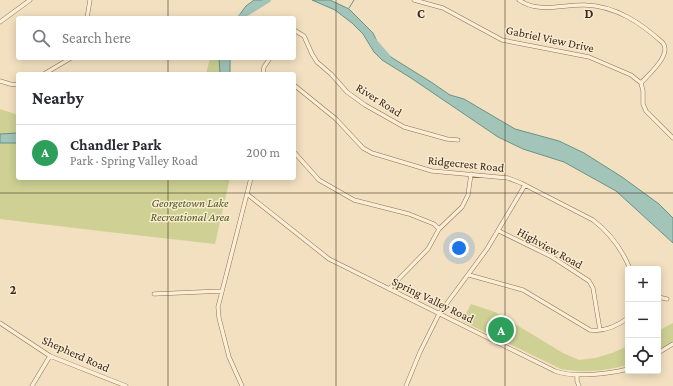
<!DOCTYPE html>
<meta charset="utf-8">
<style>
:root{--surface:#fff;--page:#f7f7f7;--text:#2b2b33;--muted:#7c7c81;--line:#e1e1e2;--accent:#a22029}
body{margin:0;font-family:"Crimson Pro",serif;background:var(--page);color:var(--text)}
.controls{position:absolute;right:12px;bottom:12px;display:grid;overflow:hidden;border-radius:4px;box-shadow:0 2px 10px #0003}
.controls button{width:36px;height:36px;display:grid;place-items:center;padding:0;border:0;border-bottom:1px solid var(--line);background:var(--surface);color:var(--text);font:20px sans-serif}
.you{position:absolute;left:459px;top:248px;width:14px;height:14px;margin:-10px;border:3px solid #fff;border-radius:50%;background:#1a73e8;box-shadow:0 0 0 6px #1a73e833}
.badge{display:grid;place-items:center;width:26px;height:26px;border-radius:50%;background:var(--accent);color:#fff;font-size:13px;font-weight:700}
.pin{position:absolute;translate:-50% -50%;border:2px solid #fff;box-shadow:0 1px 4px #0006}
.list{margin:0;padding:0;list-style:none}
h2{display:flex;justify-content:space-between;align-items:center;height:52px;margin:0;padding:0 16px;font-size:17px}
h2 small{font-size:13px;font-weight:400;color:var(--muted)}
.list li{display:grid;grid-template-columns:26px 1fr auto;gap:12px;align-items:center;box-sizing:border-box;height:56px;padding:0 16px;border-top:1px solid var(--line)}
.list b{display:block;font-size:15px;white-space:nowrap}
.list p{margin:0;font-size:13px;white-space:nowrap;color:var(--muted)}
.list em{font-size:13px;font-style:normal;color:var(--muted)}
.icon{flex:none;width:22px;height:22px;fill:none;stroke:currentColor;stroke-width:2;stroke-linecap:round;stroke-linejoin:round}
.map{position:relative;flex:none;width:673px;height:386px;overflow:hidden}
.search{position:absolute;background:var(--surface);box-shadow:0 2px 10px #0003;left:16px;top:16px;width:280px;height:44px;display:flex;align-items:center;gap:10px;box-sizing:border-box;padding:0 14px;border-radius:4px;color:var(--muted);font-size:15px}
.panel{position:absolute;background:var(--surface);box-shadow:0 2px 10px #0003;left:16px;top:72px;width:280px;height:108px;border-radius:4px}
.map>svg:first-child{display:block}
.green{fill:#ced193}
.water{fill:#a3c4b8;stroke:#699386}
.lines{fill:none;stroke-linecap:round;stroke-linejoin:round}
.stream{stroke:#699386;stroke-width:1}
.river{stroke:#a3c4b8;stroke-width:5.5}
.minor-casing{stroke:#8d7056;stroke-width:4.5}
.minor{stroke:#fceed4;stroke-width:3.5}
.grid{fill:none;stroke:#3b291c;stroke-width:1;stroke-opacity:0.55}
.labels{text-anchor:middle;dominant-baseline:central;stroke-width:3;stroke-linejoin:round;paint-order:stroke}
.street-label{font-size:12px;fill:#3b291c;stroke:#f9ebd0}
.park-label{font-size:12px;font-style:italic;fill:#4f5a20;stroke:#f9ebd0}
.grid-label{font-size:13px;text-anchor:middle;font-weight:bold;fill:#3b291c;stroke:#f9ebd0;stroke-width:3;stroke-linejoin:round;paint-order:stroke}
</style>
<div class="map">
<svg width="673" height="386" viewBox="0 0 673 386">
<rect width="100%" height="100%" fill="#f2e0c0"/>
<path class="green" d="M210,58H219L220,74H206Z
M0,109L18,115V178H230L215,244L100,231L0,219Z
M471,304L495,312L563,353L579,360L595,358L612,353L628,346V365C604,371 585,373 561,369L462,321Z
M673,323V342L658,350V331Z"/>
<path class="water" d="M254,0H265L249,10L242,18H237L246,6Z
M312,0H330L349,9L373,33L381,50L394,59L431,82L450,95L464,99L515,129L559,141L584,153L622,177L659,204L673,218V243L616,191L564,162L523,149L498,137L411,78L382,60L374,52L363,34L352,23L335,10Z
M219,58H230V74H220Z
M18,133V143H0V134Z"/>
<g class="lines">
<path class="stream" d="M349,8L354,0"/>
<path class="river" d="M239,18L268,0
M374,41L388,57"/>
<defs>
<path id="minor" d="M414,0L443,8L502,40L589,57L631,75L641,83L643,91V104L646,111L673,138
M519,0C539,14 563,4 585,5C616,6 641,23 663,43C672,55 648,75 641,83
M87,18L90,0
M0,22L30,0
M294,30L304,36L312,54L317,62L331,74L347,92L365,105L404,127L447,139L458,140
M44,74L71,58
M263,74L264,67L270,58
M0,81L10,84L18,85
M294,85L336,119L363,148L372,153L432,171L508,178L521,183L593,220C610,233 622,249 630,269
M294,152L319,180L354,200L409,214L434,224L439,229
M247,194L329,259L555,371C573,378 609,374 628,369
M499,231L552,257L589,281L593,288L600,330
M469,275L523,290L590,330C604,332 617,326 628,318
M389,289L428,249L439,229L462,207L468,195L471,174
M154,294L222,291
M658,297L667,299
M0,323L50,356L126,386
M658,353L673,344
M577,375V381L579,386
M32,386L50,356
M242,386L229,357L219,318L218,307L251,178
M406,386L420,352L439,314L487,249L525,185"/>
</defs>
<use href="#minor" class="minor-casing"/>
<use href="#minor" class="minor"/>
</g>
<path class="grid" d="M168,0V18M336,0V386M505,0V386M168,58V74M168,178V386M0,193H673"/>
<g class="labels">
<g class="street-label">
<text transform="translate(550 39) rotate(12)">Gabriel View Drive</text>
<text transform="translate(379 100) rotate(32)">River Road</text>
<text transform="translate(466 164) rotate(6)">Ridgecrest Road</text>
<text transform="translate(550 248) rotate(29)">Highview Road</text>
<text transform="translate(433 300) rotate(26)">Spring Valley Road</text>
<text transform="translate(76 354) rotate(24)">Shepherd Road</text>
</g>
<g class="park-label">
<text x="190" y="203">Georgetown Lake<tspan x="190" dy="14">Recreational Area</tspan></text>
</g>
</g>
<g class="grid-label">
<text x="421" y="18">C</text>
<text x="589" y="18">D</text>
<text x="13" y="294">2</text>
</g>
</svg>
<div class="controls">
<button>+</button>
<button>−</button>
<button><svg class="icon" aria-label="locate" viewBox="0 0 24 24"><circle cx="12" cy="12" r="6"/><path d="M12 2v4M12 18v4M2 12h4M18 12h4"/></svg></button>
</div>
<div class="you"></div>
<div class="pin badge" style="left:501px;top:330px;background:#2e9e5b">A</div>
<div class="search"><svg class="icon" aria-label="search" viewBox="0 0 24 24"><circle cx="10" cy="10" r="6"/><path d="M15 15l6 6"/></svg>Search here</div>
<section class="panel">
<h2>Nearby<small></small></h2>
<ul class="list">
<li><span class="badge" style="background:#2e9e5b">A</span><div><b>Chandler Park</b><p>Park · Spring Valley Road</p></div><em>200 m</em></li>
</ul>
</section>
</div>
